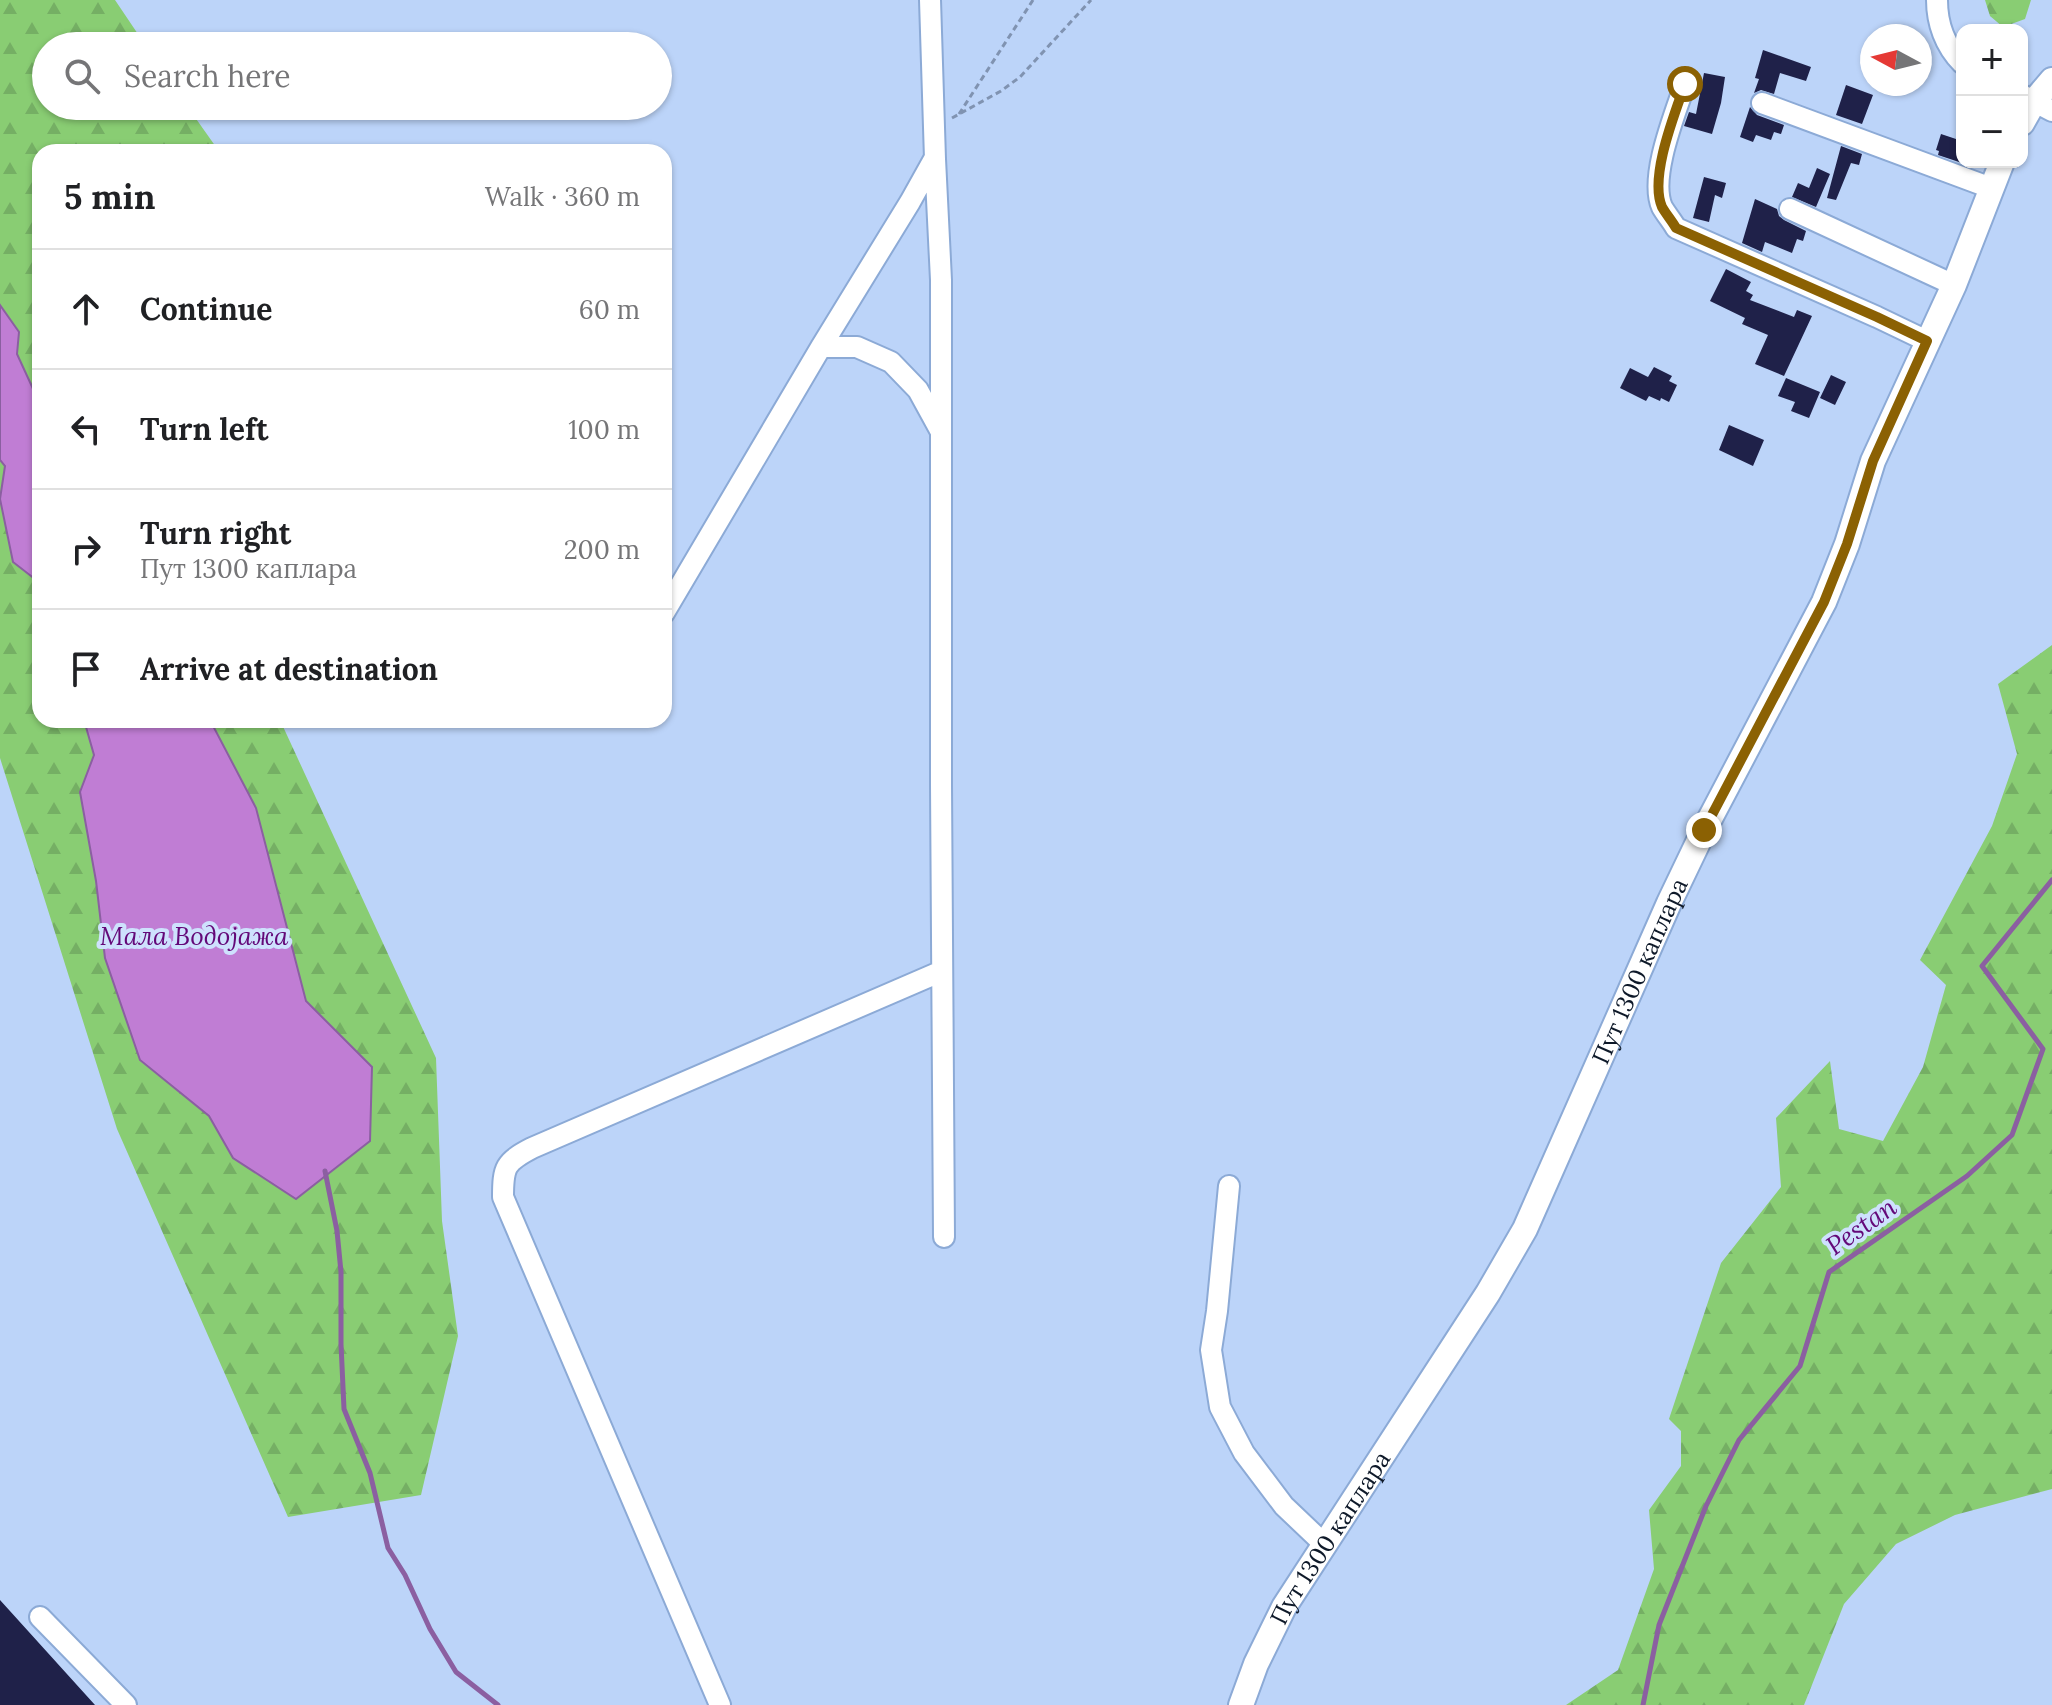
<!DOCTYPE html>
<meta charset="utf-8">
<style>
:root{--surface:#fff;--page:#f2f2f2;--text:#202124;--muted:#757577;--line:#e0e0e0}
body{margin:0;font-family:Lora,serif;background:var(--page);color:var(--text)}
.controls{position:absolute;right:24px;top:24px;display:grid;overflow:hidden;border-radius:16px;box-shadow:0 2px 6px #0004}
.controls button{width:72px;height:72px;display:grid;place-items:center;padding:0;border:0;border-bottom:2px solid var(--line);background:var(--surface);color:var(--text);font:40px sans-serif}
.compass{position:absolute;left:1860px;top:24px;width:72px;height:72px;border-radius:50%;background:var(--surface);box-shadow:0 2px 6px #0004;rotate:277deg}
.stop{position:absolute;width:24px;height:24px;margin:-18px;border:6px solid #8b6103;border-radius:50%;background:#fff}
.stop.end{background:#8b6103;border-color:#fff;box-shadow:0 2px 8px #0008}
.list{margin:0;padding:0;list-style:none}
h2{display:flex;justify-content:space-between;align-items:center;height:104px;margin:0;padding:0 32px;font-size:34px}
h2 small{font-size:26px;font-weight:400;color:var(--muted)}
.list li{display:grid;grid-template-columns:52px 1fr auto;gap:24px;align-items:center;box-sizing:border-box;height:120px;padding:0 32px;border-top:2px solid var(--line)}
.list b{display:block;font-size:30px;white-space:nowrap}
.list p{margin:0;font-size:26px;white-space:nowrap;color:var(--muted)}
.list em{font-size:26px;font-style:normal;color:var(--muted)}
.icon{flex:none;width:44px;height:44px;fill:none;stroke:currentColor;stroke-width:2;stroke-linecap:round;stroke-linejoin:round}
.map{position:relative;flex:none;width:2052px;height:1705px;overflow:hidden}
.search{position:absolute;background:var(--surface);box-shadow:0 2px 6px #0004;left:32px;top:32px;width:640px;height:88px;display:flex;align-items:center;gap:20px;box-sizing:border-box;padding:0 28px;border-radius:44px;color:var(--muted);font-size:30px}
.panel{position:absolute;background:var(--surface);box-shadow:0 2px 6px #0004;left:32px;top:144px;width:640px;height:584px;border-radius:24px}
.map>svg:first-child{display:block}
.forest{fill:url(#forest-firs)}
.water{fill:#c07dd4;stroke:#8b5fa1;stroke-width:2}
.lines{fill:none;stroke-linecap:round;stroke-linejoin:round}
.stream{stroke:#8b5fa1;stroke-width:5}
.building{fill:#1f2149}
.minor-casing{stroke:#8caad6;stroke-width:24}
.major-casing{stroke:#8caad6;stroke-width:28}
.path{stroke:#8093b1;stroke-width:3;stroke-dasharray:6 4;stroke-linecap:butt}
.minor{stroke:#fff;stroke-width:20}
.major{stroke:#fff;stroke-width:24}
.route{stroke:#8b6103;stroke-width:10}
.labels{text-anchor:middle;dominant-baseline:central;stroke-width:8;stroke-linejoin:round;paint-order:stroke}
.street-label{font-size:24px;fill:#0e1929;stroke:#cee1fd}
.water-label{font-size:26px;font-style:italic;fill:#630878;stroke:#cee1fd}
</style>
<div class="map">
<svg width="2052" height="1705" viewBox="0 0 2052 1705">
<defs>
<pattern id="forest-firs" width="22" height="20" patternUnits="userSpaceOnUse" patternTransform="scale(2)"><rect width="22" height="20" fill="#89cd73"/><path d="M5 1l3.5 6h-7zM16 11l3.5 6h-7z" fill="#75af64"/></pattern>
</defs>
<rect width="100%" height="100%" fill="#bcd4f9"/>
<path class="forest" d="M0,0H115L146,46H46V106H187L216,147L217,152H40V720H280L436,1058L442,1221L458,1336L421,1495L288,1517L117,1129L0,758Z
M1985,0H2031L2025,19L2003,27L1990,16Z
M2052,645V1489L1955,1515L1896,1544L1844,1604L1804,1705H1566L1618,1670L1654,1569L1649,1510L1681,1466V1431L1669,1419L1721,1263L1781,1187L1776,1118L1830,1061L1839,1129L1883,1141L1923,1067L1946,985L1920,960L1992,826L2017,754L1998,684Z"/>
<path class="water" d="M0,305L19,332L17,354L40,404V583L13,562L0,499L5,466L0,460Z
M84,720H210L256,808L306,1001L372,1067L370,1141L296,1199L233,1158L209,1116L140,1060L105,958L96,881L80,792L94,755Z"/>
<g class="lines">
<path class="stream" d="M325,1171L337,1231L341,1272V1344L344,1409L370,1473L388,1548L405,1575L430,1629L456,1672L498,1705
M1643,1705L1659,1625L1706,1506L1739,1440L1800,1366L1829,1272L1967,1176L2012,1135L2043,1049L1982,966L2052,880"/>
</g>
<path class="building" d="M1763,50L1811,67L1806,81L1780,73L1774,94L1761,90L1754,93L1759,79L1755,78Z
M1704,73L1725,77L1721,103L1712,134L1684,126L1689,112L1696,114Z
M1846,85L1873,95L1862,124L1836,115Z
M1750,107L1757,115L1784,125L1781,134L1774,132L1771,140L1756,135L1753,142L1740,137Z
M1941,134L1962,141V163L1938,155L1939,151L1936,150Z
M1841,146L1862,154L1859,165L1851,163L1836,200L1827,198Z
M1817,168L1830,174L1816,207L1792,197L1798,183L1809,188Z
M1704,177L1726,183L1722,198L1715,195L1709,222L1693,218Z
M1755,199L1777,209L1779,216L1784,220L1806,231L1803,241L1797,239L1792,253L1765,242L1762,252L1742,243Z
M1726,269L1751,282L1746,291L1753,295L1750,300L1794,317L1797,310L1812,316L1784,376L1755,364L1768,335L1742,324L1745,318L1710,301Z
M1654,367L1672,376L1669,381L1677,385L1669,402L1661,398L1660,401L1649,396L1646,401L1620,388L1630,368L1648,377Z
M1831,375L1846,382L1835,405L1820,398Z
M1786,378L1820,392L1809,418L1791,411L1795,402L1778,396Z
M1729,425L1764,440L1753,466L1719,450Z
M0,1600L95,1705H0Z"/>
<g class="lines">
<defs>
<path id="minor" d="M930,0L935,159L941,280V785L944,1237
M1937,0C1937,23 1945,46 1962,63
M1685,84C1675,114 1649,177 1662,207C1666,214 1672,221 1676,228L1877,317L1927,341
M2022,95L2052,111
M1762,103L1991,188
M1790,209L1954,285
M821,347H857L891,362L918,390L941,432
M664,613L821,347L910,202L934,159
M1229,1186L1217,1311L1211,1350L1220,1407L1244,1453L1284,1506L1324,1544
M40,1617L126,1705
M720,1705L503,1197C503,1167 505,1162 532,1148L942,971"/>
<g id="major">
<path d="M2022,123L2035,100L2052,80"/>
<path id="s1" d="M1241,1705L1256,1664L1284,1607L1488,1293L1525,1229L1669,903L1704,830L1824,602L1847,544L1873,461L1954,285L2002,162"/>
</g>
</defs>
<use href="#minor" class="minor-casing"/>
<use href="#major" class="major-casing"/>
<path class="path" d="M959,114L1033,0
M952,118L1001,91L1020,77L1091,0"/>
<use href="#minor" class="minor"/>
<use href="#major" class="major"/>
</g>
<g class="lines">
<path class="route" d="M1685,84C1675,113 1649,177 1662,207C1666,214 1672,221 1676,228L1877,317L1927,341L1873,461L1847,544L1824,602L1704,830"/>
</g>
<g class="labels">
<g class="street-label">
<text stroke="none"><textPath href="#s1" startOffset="838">Пут 1300 каплара</textPath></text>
<text stroke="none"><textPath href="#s1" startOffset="190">Пут 1300 каплара</textPath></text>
</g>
<g class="water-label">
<text x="194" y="935">Мала Водојажа</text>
<text transform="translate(1861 1226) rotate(-35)">Pestan</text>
</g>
</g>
</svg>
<div class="controls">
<button>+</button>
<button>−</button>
</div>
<svg class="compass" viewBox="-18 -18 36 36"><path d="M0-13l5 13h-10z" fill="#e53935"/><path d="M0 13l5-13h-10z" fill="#757577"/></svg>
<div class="stop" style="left:1685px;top:84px"></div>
<div class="stop end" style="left:1704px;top:830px"></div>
<div class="search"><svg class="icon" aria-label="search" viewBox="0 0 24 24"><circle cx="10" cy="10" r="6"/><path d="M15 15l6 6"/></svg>Search here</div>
<section class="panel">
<h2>5 min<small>Walk · 360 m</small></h2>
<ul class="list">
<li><svg class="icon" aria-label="ahead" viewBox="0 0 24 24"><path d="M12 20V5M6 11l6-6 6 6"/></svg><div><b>Continue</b></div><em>60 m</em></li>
<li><svg class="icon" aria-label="left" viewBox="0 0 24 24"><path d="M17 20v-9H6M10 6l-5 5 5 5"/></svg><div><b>Turn left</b></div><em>100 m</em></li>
<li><svg class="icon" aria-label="right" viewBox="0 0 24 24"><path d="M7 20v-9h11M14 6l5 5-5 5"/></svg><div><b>Turn right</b><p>Пут 1300 каплара</p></div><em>200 m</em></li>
<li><svg class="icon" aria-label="arrive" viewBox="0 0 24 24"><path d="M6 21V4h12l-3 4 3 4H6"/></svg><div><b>Arrive at destination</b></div></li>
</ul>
</section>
</div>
